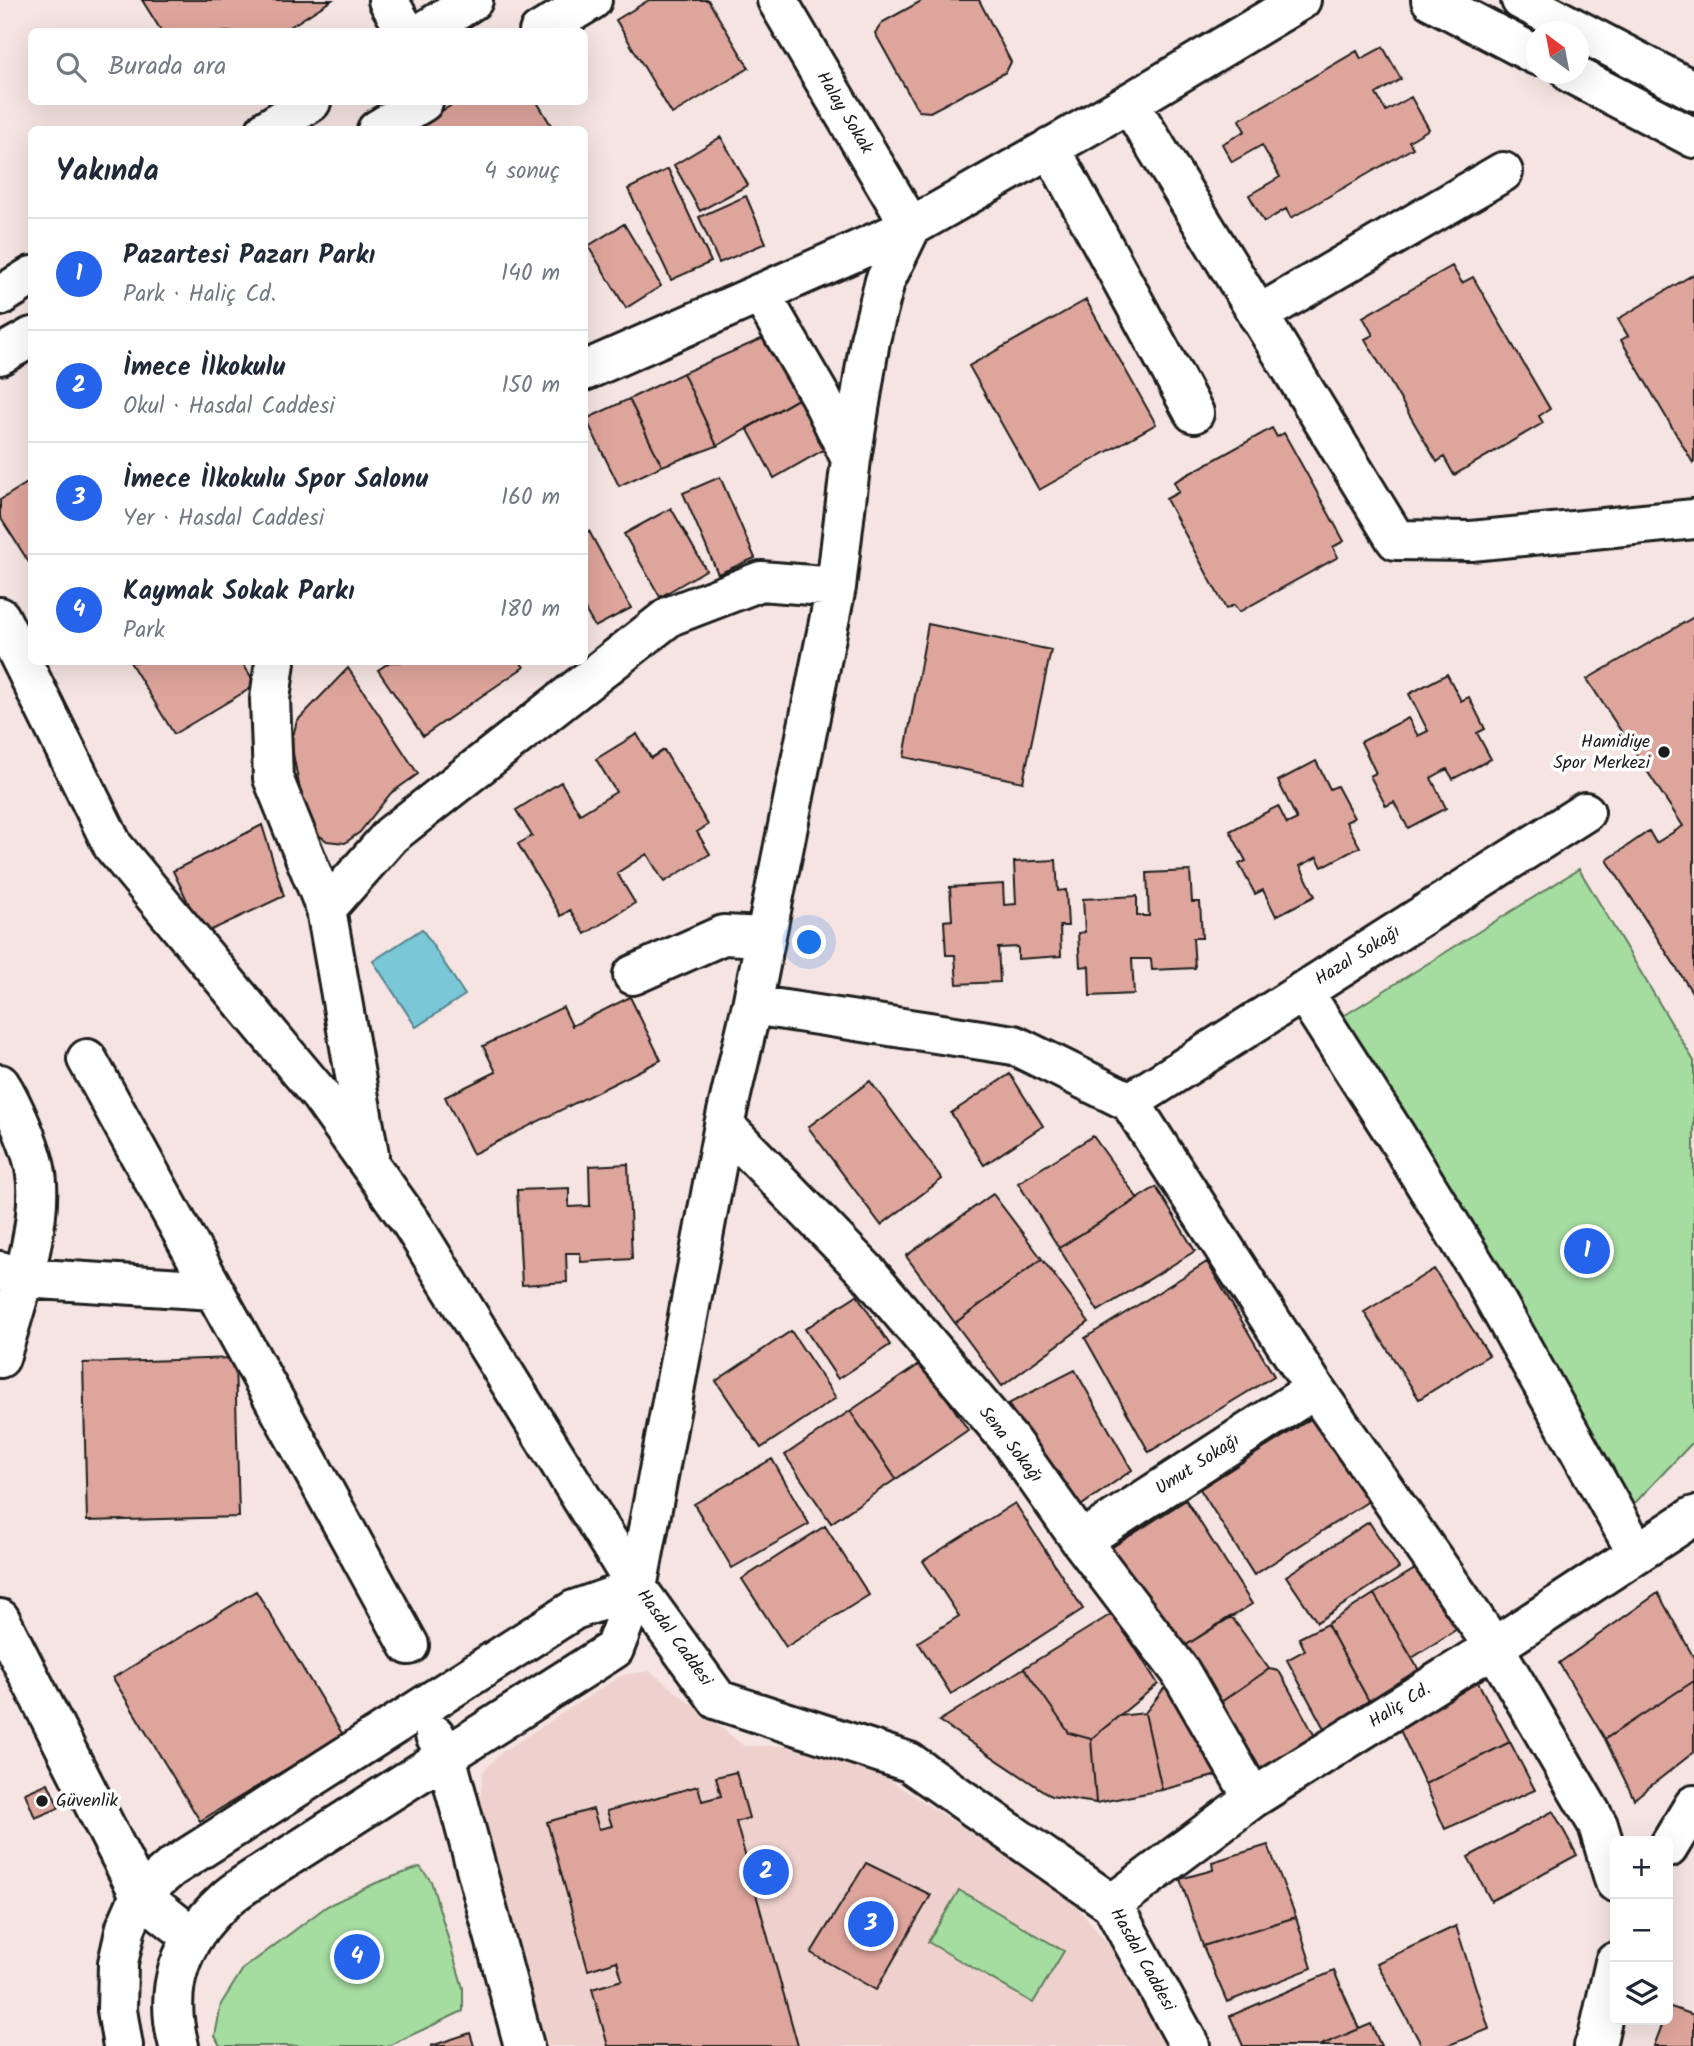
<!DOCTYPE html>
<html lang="tr">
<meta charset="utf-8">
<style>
:root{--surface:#fff;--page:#f2f2f3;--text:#1f2937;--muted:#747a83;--line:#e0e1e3;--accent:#2563eb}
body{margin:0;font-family:Kalam,sans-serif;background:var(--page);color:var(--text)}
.controls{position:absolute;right:21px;bottom:21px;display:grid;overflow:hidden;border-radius:10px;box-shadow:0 7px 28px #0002}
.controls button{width:63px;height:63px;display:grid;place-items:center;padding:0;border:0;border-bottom:2px solid var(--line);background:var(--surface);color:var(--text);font:35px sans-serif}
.compass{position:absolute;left:1526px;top:21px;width:63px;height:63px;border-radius:50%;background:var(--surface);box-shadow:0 7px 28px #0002;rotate:328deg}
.you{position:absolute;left:810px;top:943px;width:24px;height:24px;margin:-18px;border:5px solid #fff;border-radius:50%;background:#1a73e8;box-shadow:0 0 0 10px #1a73e833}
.badge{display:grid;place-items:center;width:46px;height:46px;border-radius:50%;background:var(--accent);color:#fff;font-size:23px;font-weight:700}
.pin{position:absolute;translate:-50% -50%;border:4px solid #fff;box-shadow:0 2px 7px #0006}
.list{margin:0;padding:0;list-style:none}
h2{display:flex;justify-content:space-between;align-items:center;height:91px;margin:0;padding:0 28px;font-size:30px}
h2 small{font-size:23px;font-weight:400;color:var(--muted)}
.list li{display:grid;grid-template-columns:46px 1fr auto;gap:21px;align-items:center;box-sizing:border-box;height:112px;padding:0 28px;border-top:2px solid var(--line)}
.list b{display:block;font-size:26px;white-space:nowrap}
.list p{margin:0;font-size:23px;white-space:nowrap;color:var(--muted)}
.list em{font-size:23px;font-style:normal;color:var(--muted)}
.icon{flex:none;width:38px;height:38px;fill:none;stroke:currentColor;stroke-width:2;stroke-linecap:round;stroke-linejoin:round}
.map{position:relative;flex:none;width:1694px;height:2046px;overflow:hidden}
.search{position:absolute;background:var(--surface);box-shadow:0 7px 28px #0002;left:28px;top:28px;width:560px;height:77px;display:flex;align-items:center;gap:18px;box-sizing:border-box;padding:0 24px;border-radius:10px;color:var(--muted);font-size:26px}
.panel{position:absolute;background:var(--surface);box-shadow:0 7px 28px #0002;left:28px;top:126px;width:560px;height:539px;border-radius:10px}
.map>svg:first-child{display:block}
.built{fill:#eed1cc}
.green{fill:#a5dca0;stroke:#607c5e;stroke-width:2}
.water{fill:#7ac7d8;stroke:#54838d;stroke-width:2}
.building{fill:#dea59c;stroke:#1c1c1c;stroke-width:2}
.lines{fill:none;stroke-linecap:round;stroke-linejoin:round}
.minor-casing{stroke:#1c1c1c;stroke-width:44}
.minor{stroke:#fff;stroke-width:38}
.poi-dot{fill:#1c1c1c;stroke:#fff;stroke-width:2.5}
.labels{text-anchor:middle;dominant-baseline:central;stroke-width:7;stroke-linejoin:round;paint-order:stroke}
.street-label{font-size:18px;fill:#1c1c1c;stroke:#fff}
.poi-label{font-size:18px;fill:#1c1c1c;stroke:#fff;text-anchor:end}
</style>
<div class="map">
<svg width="1694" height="2046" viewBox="0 0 1694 2046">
<rect width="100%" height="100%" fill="#f5e4e1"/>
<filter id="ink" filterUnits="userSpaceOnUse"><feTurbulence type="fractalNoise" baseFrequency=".0143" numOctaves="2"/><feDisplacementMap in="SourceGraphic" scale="14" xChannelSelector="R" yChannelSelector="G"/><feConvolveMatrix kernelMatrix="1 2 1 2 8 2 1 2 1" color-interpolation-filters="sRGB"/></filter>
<g filter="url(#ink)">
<path class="built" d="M650,1671L744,1746H791L839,1754L889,1780L1056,1887L1081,1911L1124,1964L1167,2046H547L480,1802L483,1772L502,1752L622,1675Z"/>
<path class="green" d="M1579,869L1694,1061V1441L1631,1507L1342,1017Z
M420,1867L431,1881L463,1988V2011L388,2046H220L215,2036L221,2004L243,1969L327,1906L376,1883Z
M959,1890L1064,1951L1033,2003L928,1942Z"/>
<path class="water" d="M422,929L465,995L416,1027L373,961Z"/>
<path class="building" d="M142,0H332L282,32H162Z
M649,0H708L749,68L672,114L616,20Z
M923,0H979L1011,62L1006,72L930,112L919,111L916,107L875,33L883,22Z
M1383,47L1401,79L1376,94L1386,111L1411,97L1429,129L1409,141L1413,148L1291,218L1286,209L1264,222L1249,195L1280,177L1262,145L1232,162L1222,144L1245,131L1239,120L1357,51L1361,59Z
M457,102H537L554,130H428L423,122Z
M721,137L748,185L700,211L674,165Z
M668,169L711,262L671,280L628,189Z
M746,196L766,243L719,263L699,217Z
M624,224L661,286L626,308L588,246Z
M1452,266L1462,283L1473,277L1550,409L1539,416L1543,423L1454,475L1444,457L1437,462L1365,339L1373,335L1363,317Z
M1694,274V462L1693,463L1621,340L1628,336L1618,319Z
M1086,300L1156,424L1039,490L969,366Z
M773,334L805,395L717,446L683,373Z
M683,373L717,446L662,466L629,399Z
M805,395L830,446L774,478L747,428Z
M629,399L662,466L619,486L586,419Z
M1272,428L1277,437L1284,433L1344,541L1333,547L1338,557L1239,612L1234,605L1226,609L1166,499L1179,492L1174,482Z
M720,477L755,558L718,574L683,493Z
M32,480V567L0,517V500Z
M671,508L706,570L660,597L624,534Z
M589,531L631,608L595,627L584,608V533Z
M1694,617V995L1607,860L1649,831L1656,843L1683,826L1587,679Z
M928,624L1051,650L1023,782L904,757Z
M130,662H242L256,685L174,734Z
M390,662H520L524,667L423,736L378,670Z
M348,668L418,774L391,793L360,832L345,843L327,841L313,831L304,811L291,743L297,721Z
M1447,674L1461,701L1469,697L1485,729L1477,733L1491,759L1453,779L1447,769L1431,778L1446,808L1408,828L1394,802L1386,806L1370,776L1376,773L1361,742L1408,718L1418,736L1428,731L1409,694Z
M637,734L651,758L664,750L708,825L697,832L710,854L664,882L647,854L617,873L635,903L585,934L570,910L561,916L518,844L532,836L516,810L561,782L580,814L616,792L596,759Z
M1316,761L1330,789L1337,786L1354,818L1346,822L1360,847L1322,867L1317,857L1300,866L1315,896L1276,916L1263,890L1255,894L1239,864L1246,861L1230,831L1278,806L1287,824L1297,819L1278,781Z
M262,825L284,896L203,934L173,871Z
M1056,860L1058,891L1066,890L1068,926H1060L1061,956L1018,959V947L998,948L1000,982L957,984L955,955H946L944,921L952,920L950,887L1003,884L1004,905L1016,904L1014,862Z
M1190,871L1192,902H1200L1202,938H1193L1195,968L1152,970L1151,959H1132L1134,994L1090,996L1089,966L1080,967L1078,933L1085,932L1083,899L1137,896V916H1149L1147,873Z
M630,997L661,1060L473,1154L445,1097L496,1072L483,1046L563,1007L572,1026Z
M1010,1074L1043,1126L984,1165L951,1113Z
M870,1081L942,1179L881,1225L808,1127Z
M1093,1136L1138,1199L1059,1248L1018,1183Z
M628,1164L632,1259L581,1262L580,1253H566L567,1282L522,1285L517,1190L569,1188V1207L590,1206L589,1166Z
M1156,1187L1195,1251L1098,1311L1059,1248Z
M993,1194L1042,1259L955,1323L906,1256Z
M1042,1259L1089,1322L1002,1386L955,1323Z
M1207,1262L1274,1376L1149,1452L1085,1338Z
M1434,1269L1489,1355L1419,1399L1364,1312Z
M857,1295L890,1345L838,1379L805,1329Z
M791,1331L836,1398L761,1448L716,1381Z
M235,1358L239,1517L87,1521L83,1363Z
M923,1362L968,1430L896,1479L850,1411Z
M1075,1370L1132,1470L1079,1507L1008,1404Z
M850,1411L896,1479L831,1523L785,1455Z
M1317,1415L1372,1499L1254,1575L1200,1489Z
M772,1459L809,1524L732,1568L694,1504Z
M1186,1500L1252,1604L1177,1651L1111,1548Z
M1015,1503L1083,1609L951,1694L918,1642L959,1616L923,1561Z
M1369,1522L1399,1568L1317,1622L1286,1576Z
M825,1526L869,1595L786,1647L742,1579Z
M1420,1566L1457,1629L1412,1658L1374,1594Z
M256,1591L343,1735L200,1821L113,1678Z
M1658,1593L1694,1658V1681L1605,1739L1559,1663Z
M1374,1594L1420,1672L1370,1703L1327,1624Z
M1113,1613L1158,1684L1091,1739L1069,1733L1024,1668Z
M1231,1616L1269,1669L1215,1706L1177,1651Z
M1327,1624L1370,1703L1326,1732L1287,1660L1305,1650L1299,1638Z
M1024,1668L1069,1733L1091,1739L1096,1803L1051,1796L939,1721Z
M1269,1669L1279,1671L1316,1738L1253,1773L1215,1706Z
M1473,1673L1510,1742L1425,1784L1394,1717Z
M1173,1677L1225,1773L1162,1790L1145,1713Z
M1694,1681V1752L1634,1799L1605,1739Z
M1145,1713L1162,1790L1096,1803L1091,1739L1119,1716Z
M1510,1742L1535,1790L1445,1829L1425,1784Z
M736,1772L749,1818L736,1822L798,2046H608L592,1989L622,1980L617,1961L588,1970L547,1822L593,1809L599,1829L612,1826L607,1811L698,1786L702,1801L721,1796L716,1777Z
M48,1783L59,1808L35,1818L25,1793Z
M1553,1811L1577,1855L1491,1901L1468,1857Z
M1268,1845L1296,1917L1203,1946L1180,1879L1213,1870L1212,1862Z
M866,1863L931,1895L876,1990L811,1953Z
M1296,1917L1312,1968L1227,2002L1203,1946Z
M1456,1926L1489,2029L1447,2046H1422L1377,1963Z
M1334,1971L1359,2029L1319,2046H1243L1230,2016Z
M1668,2006L1694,2015V2046H1654L1664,2020H1668Z
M1371,2024L1381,2046H1319L1359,2029Z
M470,2033L474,2046H431Z"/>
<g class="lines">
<defs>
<path id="minor" d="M388,0L406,32
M777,0L911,227
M1431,0L1536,55
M1521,0L1694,91
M423,32L473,0
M539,32L592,0
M1572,74L1694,138
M1129,103L1396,540L1471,541L1694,519
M266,130L311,102
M377,130L423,102
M1050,147L1194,413
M760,293L820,396L851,459
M0,296L32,276
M1258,315L1503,172
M0,355L32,337
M584,371L911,227L1129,103L1301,0
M0,617L113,846L320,1095L412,1224L637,1588L718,1700L909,1762L1112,1904L1190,2046
M275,662L270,699L273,778L326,909L369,1155
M326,909L391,835L670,616L761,581L836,587
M633,975L723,935L765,937
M1303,991L1396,1136L1483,1278L1637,1553
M752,1005L1014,1045L1130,1102L1315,1389L1494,1647L1598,1825L1615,1882
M87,1059L409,1645
M0,1084C12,1102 31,1147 35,1168C46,1220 15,1307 0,1358
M1130,1102L1585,812
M724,1125L869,1274L1011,1442L1081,1541L1180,1671L1253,1798
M0,1271L23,1278L214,1290
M1081,1541L1315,1389
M0,1619L140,1895L193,1937
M435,1735L446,1756L524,2046
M1668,1848L1694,1805
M1112,1904L1253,1798L1494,1647L1694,1516
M123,2046L117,2010L118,1963L126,1927L140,1895L171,1868L574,1610L637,1588
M179,2046C163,1987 180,1941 225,1900C238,1888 254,1879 269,1869L614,1649L637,1588L724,1125L752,1005L836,587L851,459L870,340L885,281L911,227
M1594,2046L1598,2037L1615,1962"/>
</defs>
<use href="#minor" class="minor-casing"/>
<use href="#minor" class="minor"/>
</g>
</g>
<g class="poi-dot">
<circle cx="1664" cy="752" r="7"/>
<circle cx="42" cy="1801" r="7"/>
</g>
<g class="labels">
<g class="street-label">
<text transform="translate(844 113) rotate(59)">Halay Sokak</text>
<text transform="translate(1358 956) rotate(-32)">Hazal Sokağı</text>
<text transform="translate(1010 1445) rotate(52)">Sena Sokağı</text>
<text transform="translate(1198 1465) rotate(-33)">Umut Sokağı</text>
<text transform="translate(674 1638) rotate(54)">Hasdal Caddesi</text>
<text transform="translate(1400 1706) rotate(-32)">Haliç Cd.</text>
<text transform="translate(1142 1960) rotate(61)">Hasdal Caddesi</text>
</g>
<g class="poi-label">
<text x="1650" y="742">Hamidiye<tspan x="1650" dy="21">Spor Merkezi</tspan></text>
<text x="56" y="1801" text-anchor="start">Güvenlik</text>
</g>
</g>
</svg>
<div class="controls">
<button>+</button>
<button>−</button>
<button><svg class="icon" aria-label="layers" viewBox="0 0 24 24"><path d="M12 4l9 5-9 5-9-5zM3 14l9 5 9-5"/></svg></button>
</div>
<svg class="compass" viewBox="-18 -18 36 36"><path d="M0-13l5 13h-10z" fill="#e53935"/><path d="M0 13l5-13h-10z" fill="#747a83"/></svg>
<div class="you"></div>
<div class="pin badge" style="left:1587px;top:1251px">1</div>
<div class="pin badge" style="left:766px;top:1872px">2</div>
<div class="pin badge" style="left:871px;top:1924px">3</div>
<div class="pin badge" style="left:357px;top:1957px">4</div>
<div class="search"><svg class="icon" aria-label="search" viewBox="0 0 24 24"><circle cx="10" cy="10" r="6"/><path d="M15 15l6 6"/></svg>Burada ara</div>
<section class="panel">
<h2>Yakında<small>4 sonuç</small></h2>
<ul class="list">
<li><span class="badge">1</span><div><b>Pazartesi Pazarı Parkı</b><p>Park · Haliç Cd.</p></div><em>140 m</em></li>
<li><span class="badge">2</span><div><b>İmece İlkokulu</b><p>Okul · Hasdal Caddesi</p></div><em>150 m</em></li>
<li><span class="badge">3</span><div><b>İmece İlkokulu Spor Salonu</b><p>Yer · Hasdal Caddesi</p></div><em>160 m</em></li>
<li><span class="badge">4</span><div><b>Kaymak Sokak Parkı</b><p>Park</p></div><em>180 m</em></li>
</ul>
</section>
</div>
